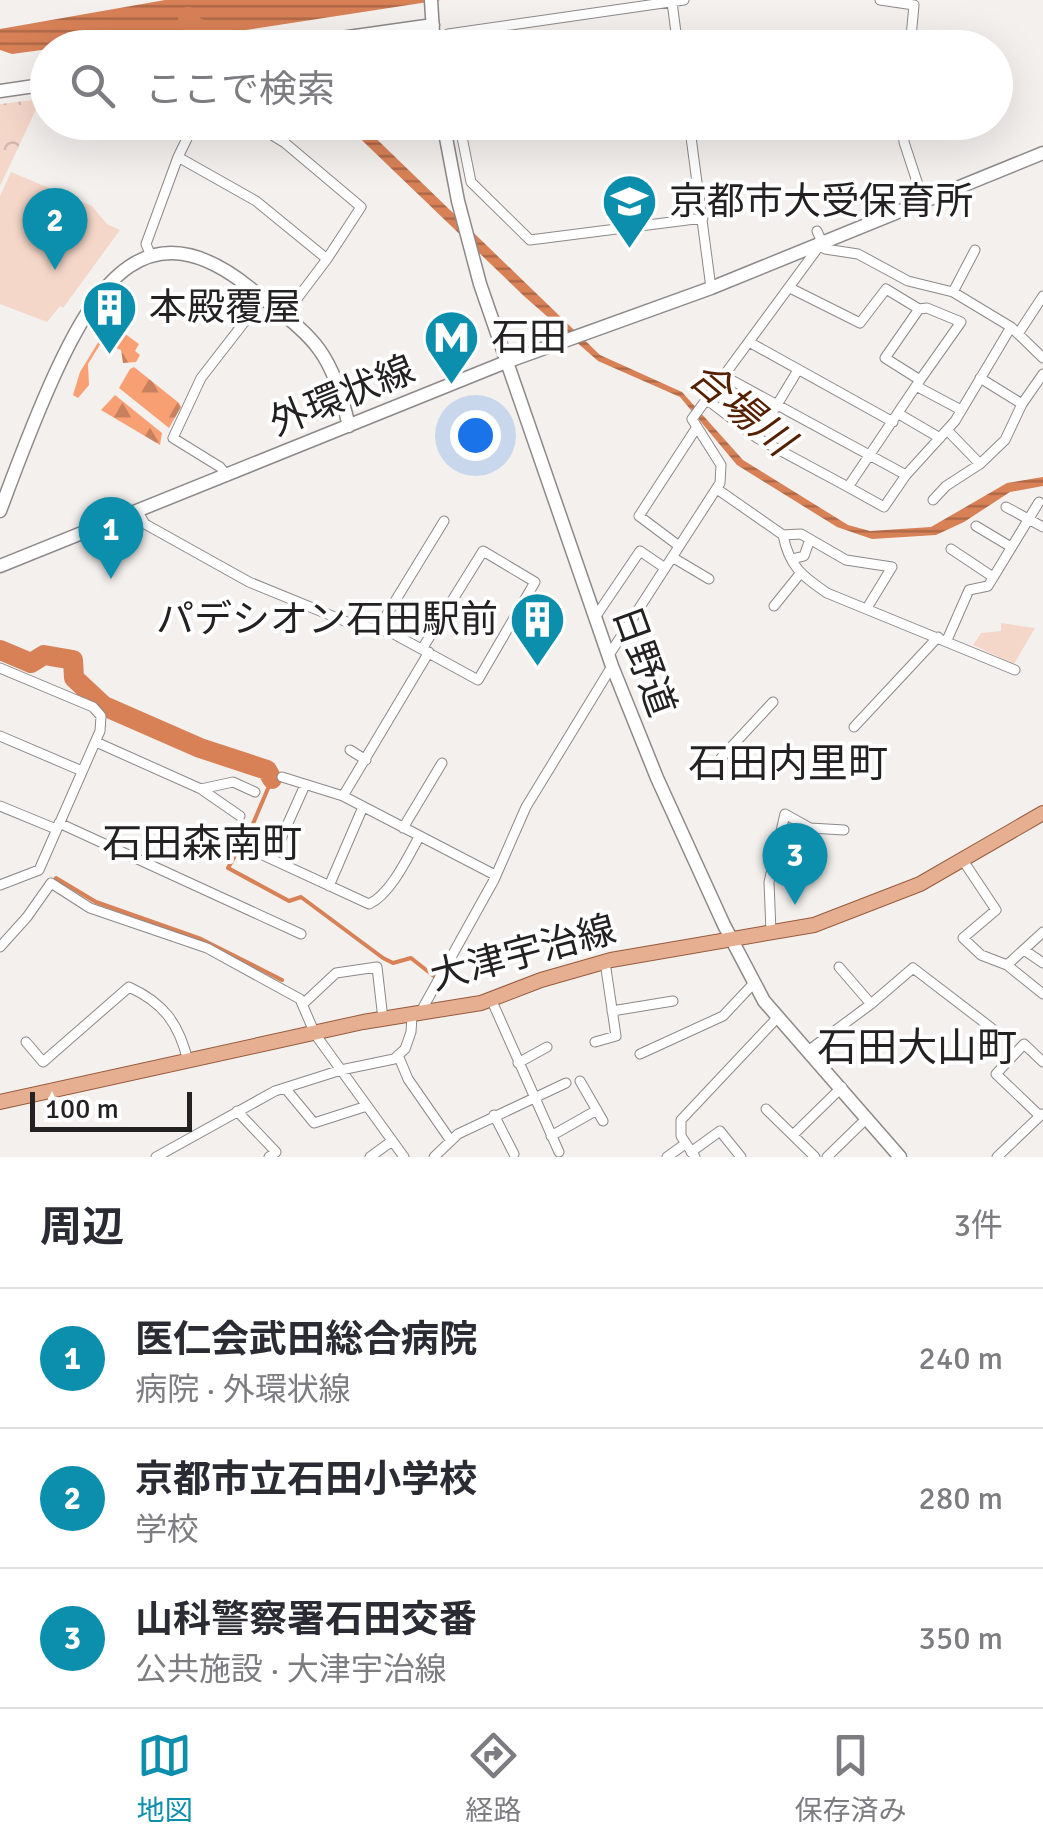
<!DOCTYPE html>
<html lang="ja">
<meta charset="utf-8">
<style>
:root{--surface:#fff;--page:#f2f2f3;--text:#2b2b33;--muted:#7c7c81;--line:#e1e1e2;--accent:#0c8ead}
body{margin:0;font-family:Signika,"Noto Sans JP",sans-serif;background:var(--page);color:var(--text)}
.scale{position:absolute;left:30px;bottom:25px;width:162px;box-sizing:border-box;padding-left:10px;border:5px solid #232121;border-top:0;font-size:28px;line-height:35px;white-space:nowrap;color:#232121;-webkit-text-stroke:8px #fff;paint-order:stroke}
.you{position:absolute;left:475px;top:435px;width:35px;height:35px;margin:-25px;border:8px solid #fff;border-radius:50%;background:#1a73e8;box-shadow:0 0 0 15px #1a73e833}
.badge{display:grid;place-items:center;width:65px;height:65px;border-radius:50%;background:var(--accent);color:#fff;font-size:32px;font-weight:700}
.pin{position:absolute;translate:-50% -82px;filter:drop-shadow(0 2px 5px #0008)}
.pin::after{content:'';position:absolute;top:52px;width:35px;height:30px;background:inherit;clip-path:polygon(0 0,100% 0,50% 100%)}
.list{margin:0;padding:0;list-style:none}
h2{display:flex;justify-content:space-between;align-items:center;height:130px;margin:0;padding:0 40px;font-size:42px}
h2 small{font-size:32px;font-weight:400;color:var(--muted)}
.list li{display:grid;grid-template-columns:65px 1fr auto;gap:30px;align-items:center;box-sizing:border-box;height:140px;padding:0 40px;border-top:2px solid var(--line)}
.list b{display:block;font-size:38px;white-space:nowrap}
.list p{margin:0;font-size:32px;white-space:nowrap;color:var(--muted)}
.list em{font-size:32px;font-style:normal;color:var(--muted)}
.icon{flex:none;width:55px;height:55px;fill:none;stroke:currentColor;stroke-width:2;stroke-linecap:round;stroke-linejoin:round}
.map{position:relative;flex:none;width:1043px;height:1157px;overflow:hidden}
.search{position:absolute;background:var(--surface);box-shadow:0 10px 40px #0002;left:30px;right:30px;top:30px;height:110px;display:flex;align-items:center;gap:25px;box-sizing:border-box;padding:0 35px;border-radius:55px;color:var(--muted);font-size:38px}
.sheet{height:550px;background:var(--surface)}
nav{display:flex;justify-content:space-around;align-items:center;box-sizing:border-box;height:140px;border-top:2px solid var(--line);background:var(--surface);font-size:28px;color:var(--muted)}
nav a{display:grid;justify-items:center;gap:5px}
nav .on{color:var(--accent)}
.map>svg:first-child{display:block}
.forest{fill:url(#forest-firs)}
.park{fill:url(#park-crowns)}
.pitch{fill:#f5d7c9}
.water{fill:url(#water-rules)}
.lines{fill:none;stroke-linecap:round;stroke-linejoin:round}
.stream{stroke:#d88157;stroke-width:4}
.river{stroke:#d88157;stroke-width:20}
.street-casing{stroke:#8d8988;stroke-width:11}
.secondary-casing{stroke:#8d8988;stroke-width:15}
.primary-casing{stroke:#975a3b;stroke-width:16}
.street{stroke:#fff;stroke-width:9}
.secondary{stroke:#fff;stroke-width:12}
.primary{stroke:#e6af92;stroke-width:14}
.labels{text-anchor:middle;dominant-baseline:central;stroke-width:8;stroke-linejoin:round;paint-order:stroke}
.poi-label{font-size:38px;fill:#232121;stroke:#fff;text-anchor:start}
.street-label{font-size:38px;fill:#232121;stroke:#fff}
.water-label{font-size:40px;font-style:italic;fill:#562000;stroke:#fff}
.neighbourhood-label{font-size:40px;fill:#232121;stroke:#fff}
</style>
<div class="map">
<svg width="1043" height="1157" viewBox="0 0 1043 1157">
<defs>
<pattern id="forest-firs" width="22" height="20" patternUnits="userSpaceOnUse" patternTransform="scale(2.5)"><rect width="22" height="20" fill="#f89f74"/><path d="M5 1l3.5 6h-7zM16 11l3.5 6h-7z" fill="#c8815f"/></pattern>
<pattern id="park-crowns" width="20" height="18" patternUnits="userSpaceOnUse" patternTransform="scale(2.5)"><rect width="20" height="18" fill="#f5d7c9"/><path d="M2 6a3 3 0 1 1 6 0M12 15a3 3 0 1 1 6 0" fill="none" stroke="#d2b8ac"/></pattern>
<pattern id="water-rules" width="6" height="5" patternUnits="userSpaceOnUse" patternTransform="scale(2.5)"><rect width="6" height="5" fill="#d88157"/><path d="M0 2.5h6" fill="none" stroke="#af6948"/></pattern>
</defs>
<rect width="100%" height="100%" fill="#f4f0ee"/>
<path class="forest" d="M110,323L139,344L135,351L140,355L136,362L123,363L121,350L101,343L88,364L89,385L78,398L73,395L80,372Z
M134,367L179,403L181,407L169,428L119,388L130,369Z
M115,395L162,433L160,445L101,410Z"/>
<path class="park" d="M41,99L0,186V104Z"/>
<path class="pitch" d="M11,172L92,206L107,224L120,230L63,308L60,306L47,322L0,304V196Z
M1001,623L1035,628L1014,664L973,645L981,633L1001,631Z"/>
<path class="water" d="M165,0H441L246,30L269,47H245L220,31L167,33L12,54L0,50V29Z
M344,123H360L600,355L682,392L743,460L848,525L870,531L931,527L1007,483L1043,477V486L1010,492L964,522L936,535L872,539L837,527L737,465L680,397L598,361L525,297Z"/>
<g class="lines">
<path class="stream" d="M272,779L252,826L228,868L289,901L301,897L383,958L393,963L411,958L435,977
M56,878L96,902L201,939L282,980"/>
<path class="river" d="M188,17L194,27L255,48
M0,650L31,663L44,655L73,660L74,678L104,706L200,748L267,770L272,779"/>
<defs>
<path id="street" d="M880,0L914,5L910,48
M672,2L678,48
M450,48L448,34L684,0
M251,122L285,143L361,207L327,259L284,316
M459,122L471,182L530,240L703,218
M689,122L711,288
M903,122L904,142L924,203
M178,157L256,201L327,259
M817,231L825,249L858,254L908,281L953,292L1011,327L1043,358
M151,256L146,244L178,157L195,122
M790,288L860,323L886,289L919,309
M953,292L975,250
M1018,334L1043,296
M749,342L893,422
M724,376L906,475
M980,378L1022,404
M916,386L961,410
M706,399L757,438L848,487L920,380L885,358L919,309L927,308L961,322L920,380
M899,414L940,438
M947,430L980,464
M757,438L798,370
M227,476L220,467L173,438L201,378L263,298
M848,487L884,507L906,475L955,421L1011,327
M717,489L783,535L801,534L846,560L892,567L867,608
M933,500L946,486L980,464L1005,440L1022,404L1043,374
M1006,507L1043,527
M138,512L145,524L249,582L347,622L392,633L478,680L535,582L483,551L422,649
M976,526L1011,547
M783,535C789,566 802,576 827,593L1015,670
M679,546L639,516L697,427
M951,549L993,577
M672,557L709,579
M792,559L804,556L809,542
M774,606L799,575
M596,616L640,551L665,568
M378,629L444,521
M947,640L969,590L988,586L1039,502
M609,655L720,483L721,465L692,419L820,245
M0,668L93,707L101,716L100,731L39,870L0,885
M854,727L938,637
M0,736L82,771
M96,742L201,789L233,782L255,792
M350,750L366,760
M721,758L773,702
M282,777L343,796L495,875
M201,789L240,816
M343,796L429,652
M0,806L56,829
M59,823L301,934
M403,828L442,763
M243,846L369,904C390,895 408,857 419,837
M272,859L305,785
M962,859L996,910L963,938L981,955L1007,965L1043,994
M329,886L363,807
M771,932L769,882L785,814L810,828L844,830
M0,947L27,917L51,883L90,908L207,948L300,999L315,1034L404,1157
M1024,950L1043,963
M1007,965L1043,932
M491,999L559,1152
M304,1003L336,973L377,967L383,1019
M871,1004L913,968L994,1030
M612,1011L673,1001
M420,1013L494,880L526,807L612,666
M26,1042L43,1062L129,987C164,1003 179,1024 188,1061
M595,1042L616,1036L605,962
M809,1050L871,1004L839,967
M640,1054L723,1016L754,983
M398,1055L408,1079L451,1141
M518,1063L547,1047
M580,1081L603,1121
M285,1088L314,1123L367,1106
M766,1109L815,1157
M237,1111L276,1152L269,1157
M494,1115L514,1154
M1040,1116L996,1074L1024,1044L1043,1062
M793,1135L842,1087
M551,1136L597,1110
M691,1152L720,1131L741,1157
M156,1157L275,1091L341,1070L394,1059L405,1049L411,1032L412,1016
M370,1157L392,1141
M434,1157L458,1134L566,1083
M667,1157L685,1144
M695,1157L681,1136V1120L778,1017
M827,1157L867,1118
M997,1157L1042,1114"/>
<path id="secondary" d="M431,0L434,48
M298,48L327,40L433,25
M0,91L48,84
M443,122L458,201L480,284L612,666L657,778L724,925L764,1001L900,1157
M0,511C17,465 34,420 54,376C96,284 148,205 250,288C314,339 329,344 349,426
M0,566L506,362L711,288L1043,153"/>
<path id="primary" d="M0,1102L363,1022L481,1003L541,980L611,960L814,925L920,884L1043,813"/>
</defs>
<use href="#street" class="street-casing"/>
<use href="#secondary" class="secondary-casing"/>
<use href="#primary" class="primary-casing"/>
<use href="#street" class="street"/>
<use href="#secondary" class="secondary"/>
<use href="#primary" class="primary"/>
</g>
<defs>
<symbol id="school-pin" viewBox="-11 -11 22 30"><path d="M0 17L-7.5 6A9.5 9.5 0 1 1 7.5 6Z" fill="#0c8ead" stroke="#fff"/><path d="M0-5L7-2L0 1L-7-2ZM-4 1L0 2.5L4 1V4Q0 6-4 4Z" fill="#fff"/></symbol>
<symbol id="building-pin" viewBox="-11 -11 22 30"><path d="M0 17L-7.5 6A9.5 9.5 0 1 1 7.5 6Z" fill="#0c8ead" stroke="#fff"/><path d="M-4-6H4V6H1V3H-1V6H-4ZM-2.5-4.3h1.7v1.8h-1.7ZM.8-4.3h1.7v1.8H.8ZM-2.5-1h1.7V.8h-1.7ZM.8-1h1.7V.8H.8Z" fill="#fff"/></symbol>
<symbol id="metro-pin" viewBox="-11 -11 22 30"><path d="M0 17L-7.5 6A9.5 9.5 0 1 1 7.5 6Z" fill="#0c8ead" stroke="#fff"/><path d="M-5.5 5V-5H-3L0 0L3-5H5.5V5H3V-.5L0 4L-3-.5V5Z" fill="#fff"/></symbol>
</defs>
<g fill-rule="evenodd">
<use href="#school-pin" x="598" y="170" width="63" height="86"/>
<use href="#building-pin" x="78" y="276" width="63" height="86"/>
<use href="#metro-pin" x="420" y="306" width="63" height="86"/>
<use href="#building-pin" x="506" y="588" width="63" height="86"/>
</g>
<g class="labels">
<g class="poi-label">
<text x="669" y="201">京都市大受保育所</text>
<text x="149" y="307">本殿覆屋</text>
<text x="491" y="337">石田</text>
<text x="498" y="619" text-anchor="end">パデシオン石田駅前</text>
</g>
<g class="street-label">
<text transform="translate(342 396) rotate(-22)">外環状線</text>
<text transform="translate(644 661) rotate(70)">日野道</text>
<text transform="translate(523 953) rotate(-15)">大津宇治線</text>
</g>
<g class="water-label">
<text transform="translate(741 409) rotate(40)">合場川</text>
</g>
<g class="neighbourhood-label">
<text x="788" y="764">石田内里町</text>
<text x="202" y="844">石田森南町</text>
<text x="917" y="1048">石田大山町</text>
</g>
</g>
</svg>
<div class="scale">100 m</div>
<div class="you"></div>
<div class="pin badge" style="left:111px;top:579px">1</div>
<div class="pin badge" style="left:55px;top:270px">2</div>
<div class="pin badge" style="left:795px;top:905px">3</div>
<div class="search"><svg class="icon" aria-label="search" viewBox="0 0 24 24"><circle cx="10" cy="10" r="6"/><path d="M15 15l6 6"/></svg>ここで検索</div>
</div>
<section class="sheet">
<h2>周辺<small>3件</small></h2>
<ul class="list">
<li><span class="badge">1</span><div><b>医仁会武田総合病院</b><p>病院 · 外環状線</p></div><em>240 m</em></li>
<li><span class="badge">2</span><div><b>京都市立石田小学校</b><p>学校</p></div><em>280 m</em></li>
<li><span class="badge">3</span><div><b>山科警察署石田交番</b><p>公共施設 · 大津宇治線</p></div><em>350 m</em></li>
</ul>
</section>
<nav>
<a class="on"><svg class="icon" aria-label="map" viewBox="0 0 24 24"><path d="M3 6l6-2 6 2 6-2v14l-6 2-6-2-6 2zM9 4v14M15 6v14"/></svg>地図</a>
<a><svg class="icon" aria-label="directions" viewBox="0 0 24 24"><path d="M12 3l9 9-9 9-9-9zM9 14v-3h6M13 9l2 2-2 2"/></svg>経路</a>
<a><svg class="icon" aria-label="saved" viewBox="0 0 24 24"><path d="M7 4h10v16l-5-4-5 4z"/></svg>保存済み</a>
</nav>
